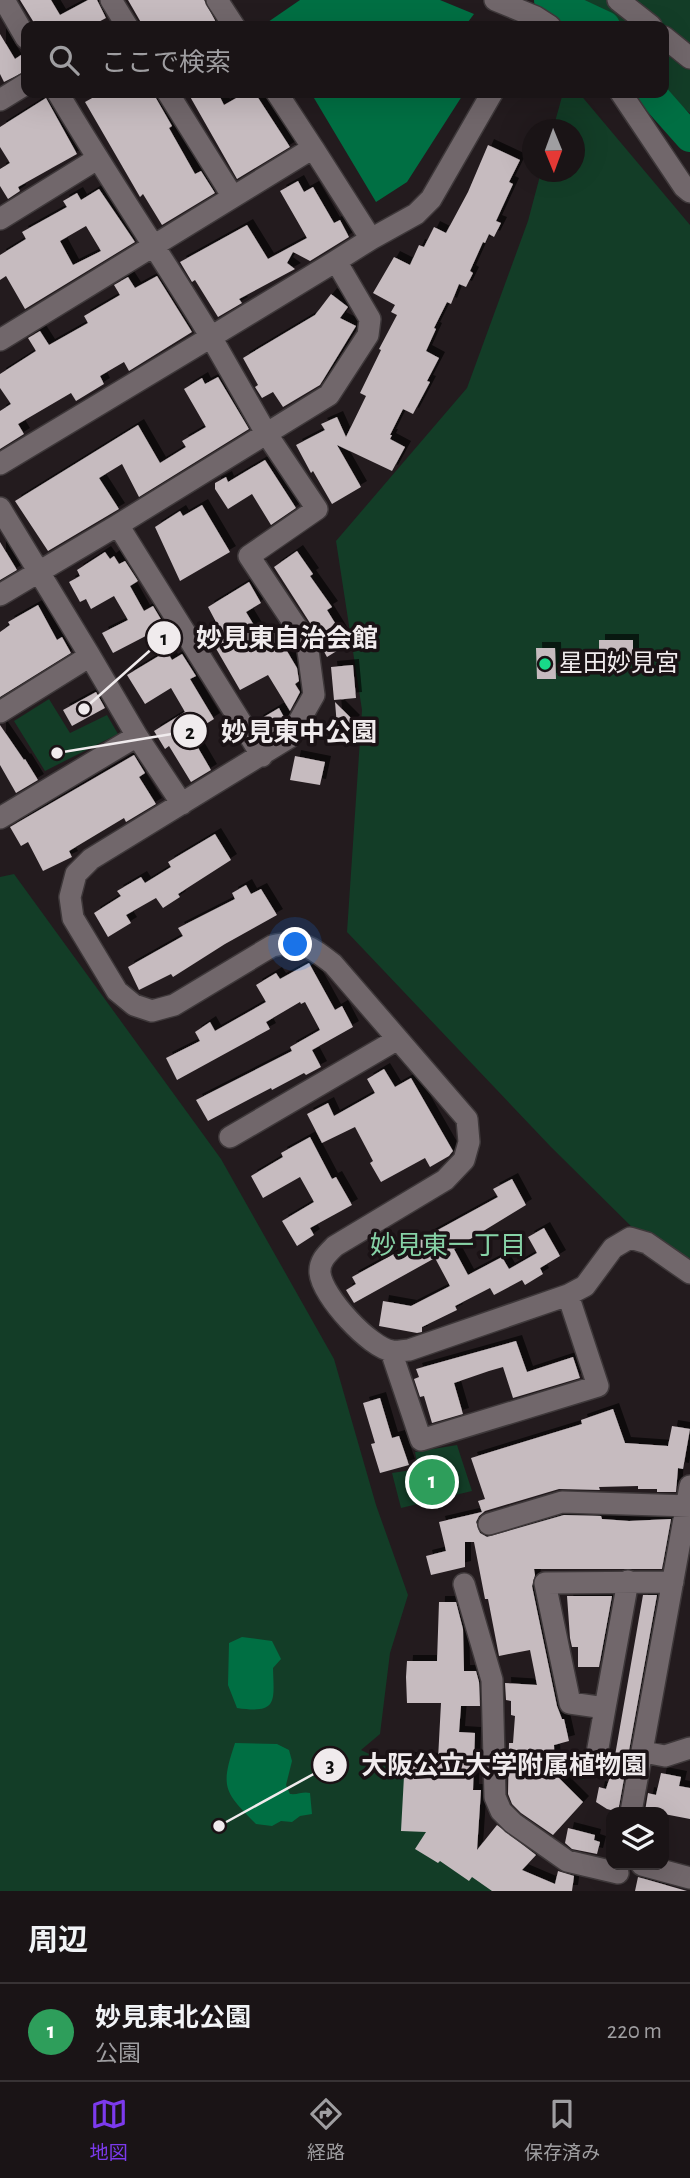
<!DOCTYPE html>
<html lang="ja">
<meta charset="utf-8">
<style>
:root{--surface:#1a1416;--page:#272123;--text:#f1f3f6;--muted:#9f9ea1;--line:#383335;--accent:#7c3aed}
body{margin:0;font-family:"Alegreya Sans","Noto Sans JP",sans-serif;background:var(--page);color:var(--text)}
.controls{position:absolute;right:21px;bottom:21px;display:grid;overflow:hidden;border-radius:14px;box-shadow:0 7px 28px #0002}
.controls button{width:63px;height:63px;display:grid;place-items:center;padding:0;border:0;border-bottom:2px solid var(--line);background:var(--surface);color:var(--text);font:35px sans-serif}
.compass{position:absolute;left:522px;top:119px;width:63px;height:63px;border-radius:50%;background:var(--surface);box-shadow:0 7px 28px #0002;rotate:179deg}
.you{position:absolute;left:296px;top:945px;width:24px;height:24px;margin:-18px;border:5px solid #fff;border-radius:50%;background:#1a73e8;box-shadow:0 0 0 10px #1a73e833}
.badge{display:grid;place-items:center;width:46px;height:46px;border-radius:50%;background:var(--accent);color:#fff;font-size:23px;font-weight:700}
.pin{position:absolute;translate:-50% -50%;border:4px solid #fff;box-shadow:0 2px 7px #0006}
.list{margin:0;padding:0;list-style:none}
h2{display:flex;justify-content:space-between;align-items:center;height:91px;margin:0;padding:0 28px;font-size:30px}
h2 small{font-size:23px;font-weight:400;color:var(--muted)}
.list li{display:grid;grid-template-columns:46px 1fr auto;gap:21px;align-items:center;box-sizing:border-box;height:98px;padding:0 28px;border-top:2px solid var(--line)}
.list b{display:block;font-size:26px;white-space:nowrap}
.list p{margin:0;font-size:23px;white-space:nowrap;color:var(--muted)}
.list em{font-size:23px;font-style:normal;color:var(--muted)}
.icon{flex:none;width:38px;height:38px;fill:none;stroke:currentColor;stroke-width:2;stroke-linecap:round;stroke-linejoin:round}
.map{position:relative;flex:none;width:690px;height:1891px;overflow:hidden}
.search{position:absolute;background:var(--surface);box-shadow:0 7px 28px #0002;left:21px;right:21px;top:21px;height:77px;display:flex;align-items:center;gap:18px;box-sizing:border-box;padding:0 24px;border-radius:14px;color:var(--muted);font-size:26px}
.sheet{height:189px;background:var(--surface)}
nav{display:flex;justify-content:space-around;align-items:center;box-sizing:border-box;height:98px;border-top:2px solid var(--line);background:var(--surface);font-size:19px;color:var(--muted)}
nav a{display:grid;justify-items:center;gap:4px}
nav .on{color:var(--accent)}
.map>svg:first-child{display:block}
.green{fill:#133d27}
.water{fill:#006f43}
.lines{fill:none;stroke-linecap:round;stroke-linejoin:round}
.river{stroke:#006f43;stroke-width:30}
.building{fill:#c6bbbf;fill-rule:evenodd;filter:url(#shadow)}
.street-casing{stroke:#3e383a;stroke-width:24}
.street{stroke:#71676b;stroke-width:21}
.poi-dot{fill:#18d989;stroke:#1a1215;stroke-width:2.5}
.labels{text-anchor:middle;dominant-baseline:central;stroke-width:7;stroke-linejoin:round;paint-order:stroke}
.poi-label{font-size:24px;fill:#f0ebed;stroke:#1a1215;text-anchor:start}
.neighbourhood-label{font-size:26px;fill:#86d2a6;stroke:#1a1215}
.leader{fill:none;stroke:#f0ebed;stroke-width:2.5}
.callout-dot{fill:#f0ebed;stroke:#1a1215;stroke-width:2.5}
.mark-label{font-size:21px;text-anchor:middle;font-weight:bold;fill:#111}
.callout-label{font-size:26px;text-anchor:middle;font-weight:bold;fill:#f0ebed;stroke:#1a1215;stroke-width:7;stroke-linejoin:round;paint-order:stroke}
</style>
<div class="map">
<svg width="690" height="1891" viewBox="0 0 690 1891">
<defs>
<filter id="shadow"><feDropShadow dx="6" dy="-6" stdDeviation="0" flood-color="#0009"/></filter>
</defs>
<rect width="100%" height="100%" fill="#231b1e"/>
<path class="green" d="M544,0H690V113L664,92V26H579Z
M563,93H579L690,225V1265L641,1236L551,1147L347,932L362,710L336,541L467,388L528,221L541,172H574V130L553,129Z
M49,699L70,733L107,715L118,734L45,771L14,721Z
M14,874L221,1159L334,1359L376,1505L408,1595L390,1653L380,1734L361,1750L415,1776L452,1855L536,1891H0V877Z
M457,1445L472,1491L401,1508L392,1473L418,1469L415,1452Z
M562,1750L586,1755L584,1780L561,1776Z"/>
<path class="water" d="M300,0H440L474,14L465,26H271L268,22Z
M311,93H464L407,182L376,202Z
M242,1637L272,1641L281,1659L273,1668C274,1702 278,1714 237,1708L228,1685L229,1643Z
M235,1743L277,1744L289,1750L292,1761L286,1785L290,1794C298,1795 303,1791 310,1793L312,1814L300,1816L292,1822L281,1821L272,1826L256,1824C224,1791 220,1788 235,1743Z"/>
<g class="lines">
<path class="river" d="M549,0L605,26
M651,93L690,137"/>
</g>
<path class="building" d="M20,0H51L60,15L88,0H97L106,18L91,26H36Z
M128,0H204L218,26H143Z
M0,34L15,59L21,55L26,64V71L4,82L0,74Z
M101,93H153L172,126L169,128L195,174L201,171L215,193L162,225L143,194L140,197L85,102Z
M188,93H218L224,105L245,93H255L290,147L237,179Z
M46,98L77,154L18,187L20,191L8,199L0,186V169L10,163L0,147V127Z
M488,145L520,160L509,182L513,184L496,221L501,223L494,237L489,234L485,243L483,242L470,271L473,273L466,287L459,284L451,304L447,302L434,328L436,329L426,351L439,358L427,381L430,382L413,414L403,409L390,435H392L390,439L405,447L392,471L337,445L361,487L332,504L313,471L311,473L296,445L325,430L321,424L337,417L346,437L366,396L360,393L381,350L379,349L397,315L391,312L395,305L373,293L394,257L410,265L419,245L424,247L434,227L446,233L468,192Z
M298,181L304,192L313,187L334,223L340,220L349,237L310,261L293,252L287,263L295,269L239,299L242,303L218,317L195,280L192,282L180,262L247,225L268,259L307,238L280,191Z
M99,189L135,242L25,309L6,276L0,280V255L26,239L22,232L67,207L63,201L77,193L81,200ZM86,226L101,251L73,265L60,241Z
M157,276L192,332L129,371L124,362L100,376L104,384L76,401L71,393L18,424L24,434L0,449V411L11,404L0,388V374L36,351L28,338L40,331L49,345L88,323L84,316L120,295L114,285L128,277L135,288Z
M331,294L348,307L340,318L356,326L320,385L283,407L273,392L262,398L255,387L258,385L243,358L315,315Z
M218,377L249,429L139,497L122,464L99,478L119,509L48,551L15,501L138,425L160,463L186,447L182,441L206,427L184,389L202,378L205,384Z
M265,460L296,508L271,525L252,494L228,509L215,489V483L226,477L228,482Z
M202,505L230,552L180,581L155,527L180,511L183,516Z
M0,542L17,570L0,580Z
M297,551L313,574L310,576L332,607L327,610L348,644L327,657L321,646L319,637L274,567Z
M105,552L110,559L114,556L119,564L125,561L138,581L130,586L144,611L153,606L165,626L113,653L102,633L128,620L114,596L91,609L86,599L80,602L69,582L80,576L77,570Z
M249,582L261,603L246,612L263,640L281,629L290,643L284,646L297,668L299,681L295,684L300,692L290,711L268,675L240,690L214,645L217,644L207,627L216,622L208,607Z
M38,605L57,640L62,637L71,653L0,697V632L10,625L8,622Z
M599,640H633V656H599Z
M536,648H555L556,679H537Z
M167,651L172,660L182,654L196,676L190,679L214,719L190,734L211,770L191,782L169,746L165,749L154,731L185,712L171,688L145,704L127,675Z
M353,665L356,698L334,700L331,667Z
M96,692L105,708L72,726L63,710Z
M335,702L354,721L338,738Z
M279,708L285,719L280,728L266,736L257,721Z
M0,725L24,760L25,759L38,780L16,793L0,765Z
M134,755L145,773L139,777L156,804L126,822L124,818L69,851L72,857L43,871L28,842L21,846L10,827Z
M295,756L325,762L320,785L290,780Z
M215,834L231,860L178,894L180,897L163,908L156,898L126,915L131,923L108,937L94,913L121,896L117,891L141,877L145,883L171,867L168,862Z
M246,885L251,894L261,889L277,915L225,944L173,977L171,974L139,990L128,967L183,936L178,928L235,899L232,893Z
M309,963L335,1010L342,1006L353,1027L312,1050L321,1067L306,1075L304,1073L272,1090L271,1088L208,1121L196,1100L292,1051L290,1047L320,1030L305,1002L301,1004L300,1002L266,1022L270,1029L177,1080L166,1058L200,1041L195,1032L210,1022L215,1031L266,1002L256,985L276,973L280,979Z
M384,1069L395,1087L411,1078L453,1151L449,1156L430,1167L425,1158L381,1182L370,1163L373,1161L355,1127L322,1143L307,1114L328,1103L334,1116L375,1093L367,1079Z
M310,1137L332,1179L336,1177L352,1205L310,1228L314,1235L297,1246L282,1221L314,1202L300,1177L263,1198L251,1176L283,1157L281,1153Z
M512,1179L526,1205L454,1249L468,1275L502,1257L509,1269L537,1253L528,1237L544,1228L560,1256L540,1268L543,1274L525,1285L522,1280L494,1295L490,1288L455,1306L457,1310L422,1327V1332L417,1333L379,1326L383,1301L411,1306L450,1286L435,1258L354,1303L346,1290L356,1284L352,1277L498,1197L493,1189Z
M516,1341L527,1372L573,1357L580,1378L513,1398L503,1367L489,1371L454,1383L463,1414L432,1423L424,1396L420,1397L414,1379L419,1377L416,1369Z
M380,1398L392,1438L399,1436L409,1465L380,1473L371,1444L375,1443L363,1403Z
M613,1409L625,1443L668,1446L672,1426L690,1429L683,1469L678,1468L676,1492H657V1489H638V1486L599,1487L600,1490L559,1489L485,1511L479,1516L476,1522L480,1533L487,1537L564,1515L601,1516L602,1519L629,1521L671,1519L662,1569H534L535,1575L532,1586L557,1706L562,1719H564L569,1741L554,1745L555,1774L583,1802L553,1835L521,1813L512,1804L508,1794L509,1743H513L515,1716L511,1715V1701L506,1700L505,1683L537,1685L530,1650L499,1656L488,1599H485L474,1542H465V1567L431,1575L426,1556L446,1551L439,1522L482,1512L478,1501L485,1499L471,1458L582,1424L581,1420Z
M643,1595H657L618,1812L607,1809L596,1802L599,1787L606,1789L613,1767Z
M567,1596H612L599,1667H578V1647H572L570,1638Z
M439,1602H456L463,1629L464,1671H476L479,1682L480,1706H461L459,1732L475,1733L473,1790H481L477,1850L497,1825L536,1855L522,1870L555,1884L558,1871L574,1876L572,1891H492L472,1877L469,1881L440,1861L438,1863L415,1849L426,1832L401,1831L405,1758L438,1759L441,1703H407L406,1677L407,1661H437Z
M661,1773L681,1777L679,1786L690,1788V1819L664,1814V1812L645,1811L648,1793L656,1795Z
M568,1828L595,1835L594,1840L600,1842L597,1854L572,1849L565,1843Z
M638,1877L687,1891H690H635Z"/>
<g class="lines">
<defs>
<path id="street" d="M4,0L26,38
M111,0L127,26
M217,0L234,26
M495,0L536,17L550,26
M618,0L651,26
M664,37L690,58
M168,93L233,197
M277,93L313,148
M621,93L684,187L690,192
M0,100L26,84
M0,219L97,159
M371,239L416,214L431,199L492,93
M0,340L313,148L371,239L336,261
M0,464L211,337C161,255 107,176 58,93
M0,508L90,656
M118,525L329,395L368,335L370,319L336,261L211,337L266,433L317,509L249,556L307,643L314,695L290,737L91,859L76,874L70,897L73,918L117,991L134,1005L152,1011L174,1005L272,946C301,939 310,946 333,964L467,1119L469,1142L464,1160L445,1180L335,1246C327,1254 319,1261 320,1273C322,1296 370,1348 392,1351C397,1352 404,1350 409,1350L568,1295L585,1286L613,1248L630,1238L647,1243L690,1273
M0,595L118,525L262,756
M0,712L90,656L137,736L182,804
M0,818L137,736
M230,1137L398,1039
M391,1351L421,1440L598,1386L568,1295
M489,1524L562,1502L690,1506
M628,1581L605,1708L570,1703L545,1583L673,1582
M464,1584L492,1680L495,1797L501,1811L513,1823L567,1861L618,1873
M644,1752L665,1756L690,1748
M595,1765L605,1708
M631,1812L690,1486
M642,1865L690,1878"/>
</defs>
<use href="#street" class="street-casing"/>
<use href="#street" class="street"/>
</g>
<circle class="poi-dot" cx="545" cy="664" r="7"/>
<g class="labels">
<g class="poi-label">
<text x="559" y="664">星田妙見宮</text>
</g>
<g class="neighbourhood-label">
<text x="448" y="1246">妙見東一丁目</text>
</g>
</g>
<path class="leader" d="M84 709L164 638M57 753L190 731M219 1826L330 1765"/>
<g class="callout-dot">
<circle cx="84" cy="709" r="7"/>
<circle cx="57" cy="753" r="7"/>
<circle cx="219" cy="1826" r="7"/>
<circle cx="164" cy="638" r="18"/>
<circle cx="190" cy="731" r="18"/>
<circle cx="330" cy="1765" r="18"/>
</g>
<g class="mark-label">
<text x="164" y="645">1</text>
<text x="190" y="739">2</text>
<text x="330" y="1772">3</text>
</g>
<g class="callout-label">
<text x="287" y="647">妙見東自治会館</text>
<text x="299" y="741">妙見東中公園</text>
<text x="504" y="1774">大阪公立大学附属植物園</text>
</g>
</svg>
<div class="controls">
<button><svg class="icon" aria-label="layers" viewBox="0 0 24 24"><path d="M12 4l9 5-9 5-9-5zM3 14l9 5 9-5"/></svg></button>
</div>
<svg class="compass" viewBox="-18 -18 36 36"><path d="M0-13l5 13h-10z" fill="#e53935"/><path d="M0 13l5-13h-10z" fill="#9f9ea1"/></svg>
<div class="you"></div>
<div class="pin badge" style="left:432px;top:1482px;background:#2e9e5b">1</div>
<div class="search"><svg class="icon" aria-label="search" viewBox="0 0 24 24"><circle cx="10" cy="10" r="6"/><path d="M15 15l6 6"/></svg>ここで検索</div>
</div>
<section class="sheet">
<h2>周辺<small></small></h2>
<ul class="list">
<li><span class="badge" style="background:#2e9e5b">1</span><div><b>妙見東北公園</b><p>公園</p></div><em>220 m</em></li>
</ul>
</section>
<nav>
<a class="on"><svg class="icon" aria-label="map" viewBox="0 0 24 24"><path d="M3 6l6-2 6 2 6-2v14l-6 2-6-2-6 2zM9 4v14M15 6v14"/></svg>地図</a>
<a><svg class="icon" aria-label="directions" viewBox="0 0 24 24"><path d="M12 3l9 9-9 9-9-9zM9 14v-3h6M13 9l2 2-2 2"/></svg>経路</a>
<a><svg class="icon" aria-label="saved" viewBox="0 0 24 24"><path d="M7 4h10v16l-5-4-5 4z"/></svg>保存済み</a>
</nav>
